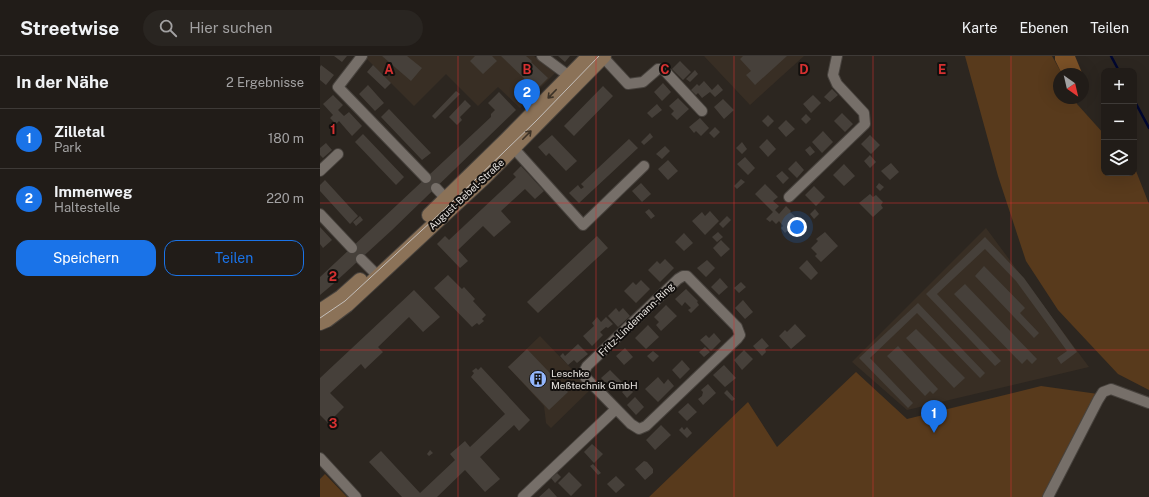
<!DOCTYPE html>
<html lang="de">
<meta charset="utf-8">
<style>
:root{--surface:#211c18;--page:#292521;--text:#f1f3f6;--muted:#a2a1a2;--line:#3e3a37;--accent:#1a73e8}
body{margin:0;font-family:"Public Sans",sans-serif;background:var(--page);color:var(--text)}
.controls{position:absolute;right:12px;top:12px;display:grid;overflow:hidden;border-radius:8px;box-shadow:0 4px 16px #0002}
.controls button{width:36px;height:36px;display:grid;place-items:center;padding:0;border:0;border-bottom:1px solid var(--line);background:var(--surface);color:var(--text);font:20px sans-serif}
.compass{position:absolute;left:733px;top:12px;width:36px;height:36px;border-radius:50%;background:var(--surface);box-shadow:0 4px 16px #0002;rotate:146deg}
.you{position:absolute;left:477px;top:171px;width:14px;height:14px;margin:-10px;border:3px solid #fff;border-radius:50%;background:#1a73e8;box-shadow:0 0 0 6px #1a73e833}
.badge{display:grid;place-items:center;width:26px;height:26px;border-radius:50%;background:var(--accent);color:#fff;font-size:13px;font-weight:700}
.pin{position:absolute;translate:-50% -33px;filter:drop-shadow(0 1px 2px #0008)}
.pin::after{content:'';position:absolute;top:21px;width:14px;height:12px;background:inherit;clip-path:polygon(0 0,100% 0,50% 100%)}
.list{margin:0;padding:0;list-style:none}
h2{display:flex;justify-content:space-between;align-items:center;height:52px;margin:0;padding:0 16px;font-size:17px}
h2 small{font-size:13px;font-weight:400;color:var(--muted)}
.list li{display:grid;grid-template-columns:26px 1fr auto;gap:12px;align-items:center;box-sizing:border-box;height:60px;padding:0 16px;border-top:1px solid var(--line)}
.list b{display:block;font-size:15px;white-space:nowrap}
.list p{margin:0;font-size:13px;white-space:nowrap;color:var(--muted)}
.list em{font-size:13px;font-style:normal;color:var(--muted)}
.actions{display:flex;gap:8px;padding:12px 16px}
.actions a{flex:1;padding:9px 0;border:1px solid var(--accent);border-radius:12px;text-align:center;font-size:14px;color:var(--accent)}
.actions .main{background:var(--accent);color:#fff}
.icon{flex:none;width:22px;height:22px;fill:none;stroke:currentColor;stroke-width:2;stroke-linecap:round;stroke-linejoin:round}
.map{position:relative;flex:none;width:829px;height:441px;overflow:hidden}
header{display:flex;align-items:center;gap:24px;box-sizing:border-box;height:56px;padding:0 20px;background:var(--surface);border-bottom:1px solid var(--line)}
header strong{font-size:19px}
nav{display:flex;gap:22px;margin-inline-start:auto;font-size:14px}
.search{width:280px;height:36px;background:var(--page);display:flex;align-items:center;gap:10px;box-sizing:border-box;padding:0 14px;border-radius:22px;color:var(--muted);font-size:15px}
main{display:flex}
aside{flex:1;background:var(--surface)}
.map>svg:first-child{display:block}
.built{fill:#382e24}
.green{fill:#583a1c}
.forest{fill:#7d5227}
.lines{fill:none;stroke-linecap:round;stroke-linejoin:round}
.stream{stroke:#010730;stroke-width:2.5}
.building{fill:#46403a}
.street-casing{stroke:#47423d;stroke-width:12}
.secondary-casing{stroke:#47423d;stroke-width:16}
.street{stroke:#766f69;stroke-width:10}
.secondary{stroke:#8b7258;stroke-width:14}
.tram{stroke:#c4bfbb;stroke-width:1}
.oneway{stroke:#3c3227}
.grid{fill:none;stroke:#d73131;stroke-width:1;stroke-opacity:0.55}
.labels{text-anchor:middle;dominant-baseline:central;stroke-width:4;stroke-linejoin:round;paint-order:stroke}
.street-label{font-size:10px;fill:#e7e3df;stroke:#120f0d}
.poi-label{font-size:10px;fill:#e7e3df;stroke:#120f0d;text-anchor:start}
.grid-label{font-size:13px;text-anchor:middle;font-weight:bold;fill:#d73131;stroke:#120f0d;stroke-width:4;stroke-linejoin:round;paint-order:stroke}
</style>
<header>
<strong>Streetwise</strong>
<div class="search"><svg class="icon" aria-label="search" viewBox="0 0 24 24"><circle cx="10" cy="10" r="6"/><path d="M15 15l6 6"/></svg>Hier suchen</div>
<nav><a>Karte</a><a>Ebenen</a><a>Teilen</a></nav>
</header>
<main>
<aside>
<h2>In der Nähe<small>2 Ergebnisse</small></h2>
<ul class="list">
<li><span class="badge">1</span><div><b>Zilletal</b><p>Park</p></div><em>180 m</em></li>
<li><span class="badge">2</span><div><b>Immenweg</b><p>Haltestelle</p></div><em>220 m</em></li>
</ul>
<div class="actions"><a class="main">Speichern</a><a>Teilen</a></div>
</aside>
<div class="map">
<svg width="829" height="441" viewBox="0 0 829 441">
<rect width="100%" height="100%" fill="#2c2620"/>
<path class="built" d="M46,0H214L235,17L200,52L178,31L158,50L126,18L94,50L45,1Z
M384,0H484L430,49Z
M666,172L769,311L587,354L532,306Z
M220,280L271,333L231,372L226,367L224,350L188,311Z"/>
<path class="green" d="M645,0H732L742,18H739V42H754L757,48L784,78V117H814V112L816,115L829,148V334L798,318L738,254L706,205L678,120Z
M536,316L587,363L721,330L778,338L723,441H329L428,346L457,391Z
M5,418L27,441H0V423Z"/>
<path class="forest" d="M735,0H755L762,17L742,18L735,4Z"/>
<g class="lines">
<path class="stream" d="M791,0L799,15
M814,44L829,72"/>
</g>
<path class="building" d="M14,0H27L22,6Z
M62,0H87L102,12L91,25Z
M155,0H172L177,5L163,18L150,5Z
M181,0H206L212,5L211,6L228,22L216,34Z
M238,0H250L245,6Z
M423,0H467L435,29L426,19L431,15L420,3Z
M360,5L371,16L363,24L352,13Z
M1,9L14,19L6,29L0,24V11Z
M53,9L71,27L65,33L47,16Z
M375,14L378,18L370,26L366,23Z
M384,25L392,34L398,28L403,34L395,41L390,36L382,42L378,37L376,39L371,34L377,28L379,30Z
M343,27L351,36L342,45L334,36Z
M48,29L64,47L55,55L39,38Z
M283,30L293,40L254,80L244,70Z
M512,33L518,39L510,46L504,41Z
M136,35L140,38L115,63L112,60Z
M179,36L196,54L72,174L12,229L0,239V221L171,61V58L175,54L168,47Z
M13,39L23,49L18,54L24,60L29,56L42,70L32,80L19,65L16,68L10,62L13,59L3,48Z
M493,39L501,47L491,57L483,48Z
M358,42L369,53L357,64L351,58L354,55L349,50Z
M403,43L414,54L404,63L394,51Z
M145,44L151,50L140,61L142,64L137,69L129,61Z
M337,48L342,54L332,62L327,57Z
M69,53L111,97L102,104L61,61Z
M522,57L533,68L525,76L514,65Z
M486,58L491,63L486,68L481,63Z
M448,59L454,65L448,71L442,65Z
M380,62L389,72L381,80L376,75L374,77L369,71Z
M466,64L475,73L466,81L458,72Z
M395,71L400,76L394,82L389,77Z
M503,75L513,86L502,97L492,86Z
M330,77L333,81L324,89L321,86Z
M43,78L84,121L76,129L35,86Z
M232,79L257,105L246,115L229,97L226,100L218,91Z
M550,79L560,89L551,98L541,88Z
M309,83L318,92L259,147L249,137L258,129L261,133L264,131L261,128Z
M447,83L456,93L448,101L439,91Z
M422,86L427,93L422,98L416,92Z
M6,87L12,94L3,102L0,99V92Z
M345,90L350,95L342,103L336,98Z
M490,90L495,96L490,100L485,94Z
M550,99L556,106L550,112L544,105Z
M425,101L435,112L428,119L417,108Z
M348,104L358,115L348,124L338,113Z
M476,105L484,114L477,122L468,113Z
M571,107L579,116L570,124L561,115Z
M524,108L535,120L524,130L513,119Z
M201,110L224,135L215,143L205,133L181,155L191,166L174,181L163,170L138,194L148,205L140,212L117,188L125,180L129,184L196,121L193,118Z
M462,115L469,122L463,128L456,120Z
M421,123L425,126L417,133L414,130Z
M5,124L38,160L30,168L0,135V129Z
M321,127L331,138L322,146L312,135Z
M559,127L564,131L560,135L556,131Z
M445,128L458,141L453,145L459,150L455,154L459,158L466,150L471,155L470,156L479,164L465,177L461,172L463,170L459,165L456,168L452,164L450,166L446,163L453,156L435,138Z
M494,130L505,141L496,150L485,139Z
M550,138L553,141L556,139L563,146L561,149L563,152L553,161L539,147Z
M329,153L335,160L331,163L325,156Z
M495,153L499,158L494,163L490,158Z
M390,155L399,165L385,179L372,165L382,156L385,160Z
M40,160L43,164L36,170L33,166Z
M407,160L411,164L403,172L399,168Z
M0,171L12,184L3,192L0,188Z
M398,176L403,181L397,186L392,181Z
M505,176L518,190L501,206L495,200L497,198L491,192L498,185L496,183Z
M364,177L373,187L364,195L355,186Z
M277,180L288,192L218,257L207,246Z
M665,181L704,222L757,296L741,308L737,302L747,295L696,225L665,193L617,238L681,305L675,310L606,238Z
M401,184L410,193L401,201L393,192Z
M345,203L354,212L340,226L328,214L337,205L340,208Z
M387,204L395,212L386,221L377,212Z
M487,204L498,217L491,224L479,212Z
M664,210L705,252L700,257L719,277L714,282L655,220Z
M128,219L142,233L144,231L155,243L153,245L166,259L162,263L164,265L159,269L157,267L152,271L114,232Z
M400,222L408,231L399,239L391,231Z
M321,224L330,233L316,247L304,235L313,226L316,229Z
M421,226L426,231L419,237L414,232Z
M645,228L717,303L712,308L707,303L702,308L634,238Z
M366,233L378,245L377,246L379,249L371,257L368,254L371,252L365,246L362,250L355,243Z
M94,234L120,261L103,276L89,261L58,291L63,296L45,313L41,308L10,337L24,351L8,367L0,359V322Z
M423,244L433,256L425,263L415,252Z
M598,247L665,317L660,322L597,257L550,302L593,347L588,352L539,302Z
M346,249L357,260L341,275L336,269L339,266L334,261Z
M296,252L299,256L303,252L310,260L298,271L288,260Z
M277,261L281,266L286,261L293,268L288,272L286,271L280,276L283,279L272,290L263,280L274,270L272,267Z
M475,268L486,280L471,293L459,280L465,274L467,276Z
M328,269L339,281L326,293L315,282Z
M596,273L645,322L634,332L586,282Z
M394,277L401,285L391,295L380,284L386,279L389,282Z
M442,282L449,290L445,293L446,296L442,300L433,290Z
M258,288L268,298L257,307L254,304L248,309L240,300L243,297L245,300Z
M578,290L618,333L613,338L610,335L605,340L567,300Z
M385,291L390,296L384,301L379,296Z
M305,292L313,301L304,309L296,300Z
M207,293L248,336L229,354L188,311Z
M424,294L433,303L422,314L414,304Z
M333,295L339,300L333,306L327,300Z
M362,304L370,313L360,323L352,314Z
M404,309L416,322L405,331L393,319Z
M161,311L210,364L199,375L194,369L160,401L180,423L165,436L145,414L117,441H82L49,406L61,395L100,437L135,404L130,398L145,385L150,391L185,358L151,321L154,317L152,315L156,312L158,314Z
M290,314L303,327L294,335L281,322Z
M338,321L344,328L348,323L354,330L338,346L325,333Z
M388,328L396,337L383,349L378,343L382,340L383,336L381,334Z
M308,330L313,336L307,342L302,336Z
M407,334L415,343L412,345L404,337Z
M315,341L324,351L316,359L307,349Z
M368,347L377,356L367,365L358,356Z
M341,369L351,379L335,394L326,384Z
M362,371L364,374L367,371L372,377L367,382L359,374Z
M272,388L283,398L274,407L264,396Z
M110,394L113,397L109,400L107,398Z
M324,405L327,406L333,413V417L325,424L315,413Z
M273,408L281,417L278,419L270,410Z
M249,416L262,429L251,440L238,427Z
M237,417L241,421L235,427L231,422Z
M296,420L305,429L296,437L287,428Z
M229,432L237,441H219Z"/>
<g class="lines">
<defs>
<path id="street" d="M42,0L18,31L106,122
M222,0L249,20
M283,1L308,28L323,26L338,13H343L382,55
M190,88L263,169L324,110
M0,115L18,98
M116,132L130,147
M469,141L545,68L544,57L517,28L513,19L517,0
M0,158L32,192
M41,203L58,220
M363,220H367L417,271L420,279L417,283L326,370L319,373L311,368L265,321L264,316L267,310L358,223Z
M0,402L36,441
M203,441L296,353
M728,441L778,344L783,336L791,333L829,347"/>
<path id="secondary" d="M109,159L186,84L269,0
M0,255L21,241L40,224
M0,267L7,264L27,249L165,121L284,0"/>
</defs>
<use href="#street" class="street-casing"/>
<use href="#secondary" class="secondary-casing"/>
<use href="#street" class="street"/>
<use href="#secondary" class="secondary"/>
<path class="tram" d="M0,262L25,245L126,152L216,65L279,0"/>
</g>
<defs><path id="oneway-shaft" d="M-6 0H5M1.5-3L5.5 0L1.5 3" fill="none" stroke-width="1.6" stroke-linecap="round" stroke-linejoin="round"/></defs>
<g class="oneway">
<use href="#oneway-shaft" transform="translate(232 38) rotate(134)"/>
<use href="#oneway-shaft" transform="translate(207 79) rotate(-45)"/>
</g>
<path class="grid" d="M138,0V441M276,0V441M414,0V441M553,0V441M691,0V441M0,147H829M0,294H829"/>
<defs>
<symbol id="building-disc" viewBox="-11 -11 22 22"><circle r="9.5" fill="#94b7fd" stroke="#120f0d"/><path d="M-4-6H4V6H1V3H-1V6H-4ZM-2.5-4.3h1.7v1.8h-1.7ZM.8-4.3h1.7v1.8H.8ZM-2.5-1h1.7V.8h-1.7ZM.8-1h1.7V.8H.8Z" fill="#111"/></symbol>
</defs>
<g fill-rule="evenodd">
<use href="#building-disc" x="208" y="313" width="20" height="20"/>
</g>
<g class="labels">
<g class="street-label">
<text transform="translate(146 138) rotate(-43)">August-Bebel-Straße</text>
<text transform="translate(316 263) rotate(-44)">Fritz-Lindemann-Ring</text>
</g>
<g class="poi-label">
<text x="231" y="317">Leschke<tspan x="231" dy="12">Meßtechnik GmbH</tspan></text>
</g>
</g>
<g class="grid-label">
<text x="69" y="18">A</text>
<text x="207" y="18">B</text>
<text x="345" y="18">C</text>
<text x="484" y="18">D</text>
<text x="622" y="18">E</text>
<text x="13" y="78">1</text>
<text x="13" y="225">2</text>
<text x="13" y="372">3</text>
</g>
</svg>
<div class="controls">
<button>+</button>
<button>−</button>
<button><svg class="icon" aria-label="layers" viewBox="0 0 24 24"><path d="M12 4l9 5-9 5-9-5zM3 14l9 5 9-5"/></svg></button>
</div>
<svg class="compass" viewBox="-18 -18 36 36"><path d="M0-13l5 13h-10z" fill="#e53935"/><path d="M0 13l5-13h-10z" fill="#a2a1a2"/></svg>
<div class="you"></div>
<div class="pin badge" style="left:614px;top:377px">1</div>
<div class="pin badge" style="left:207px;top:56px">2</div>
</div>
</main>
